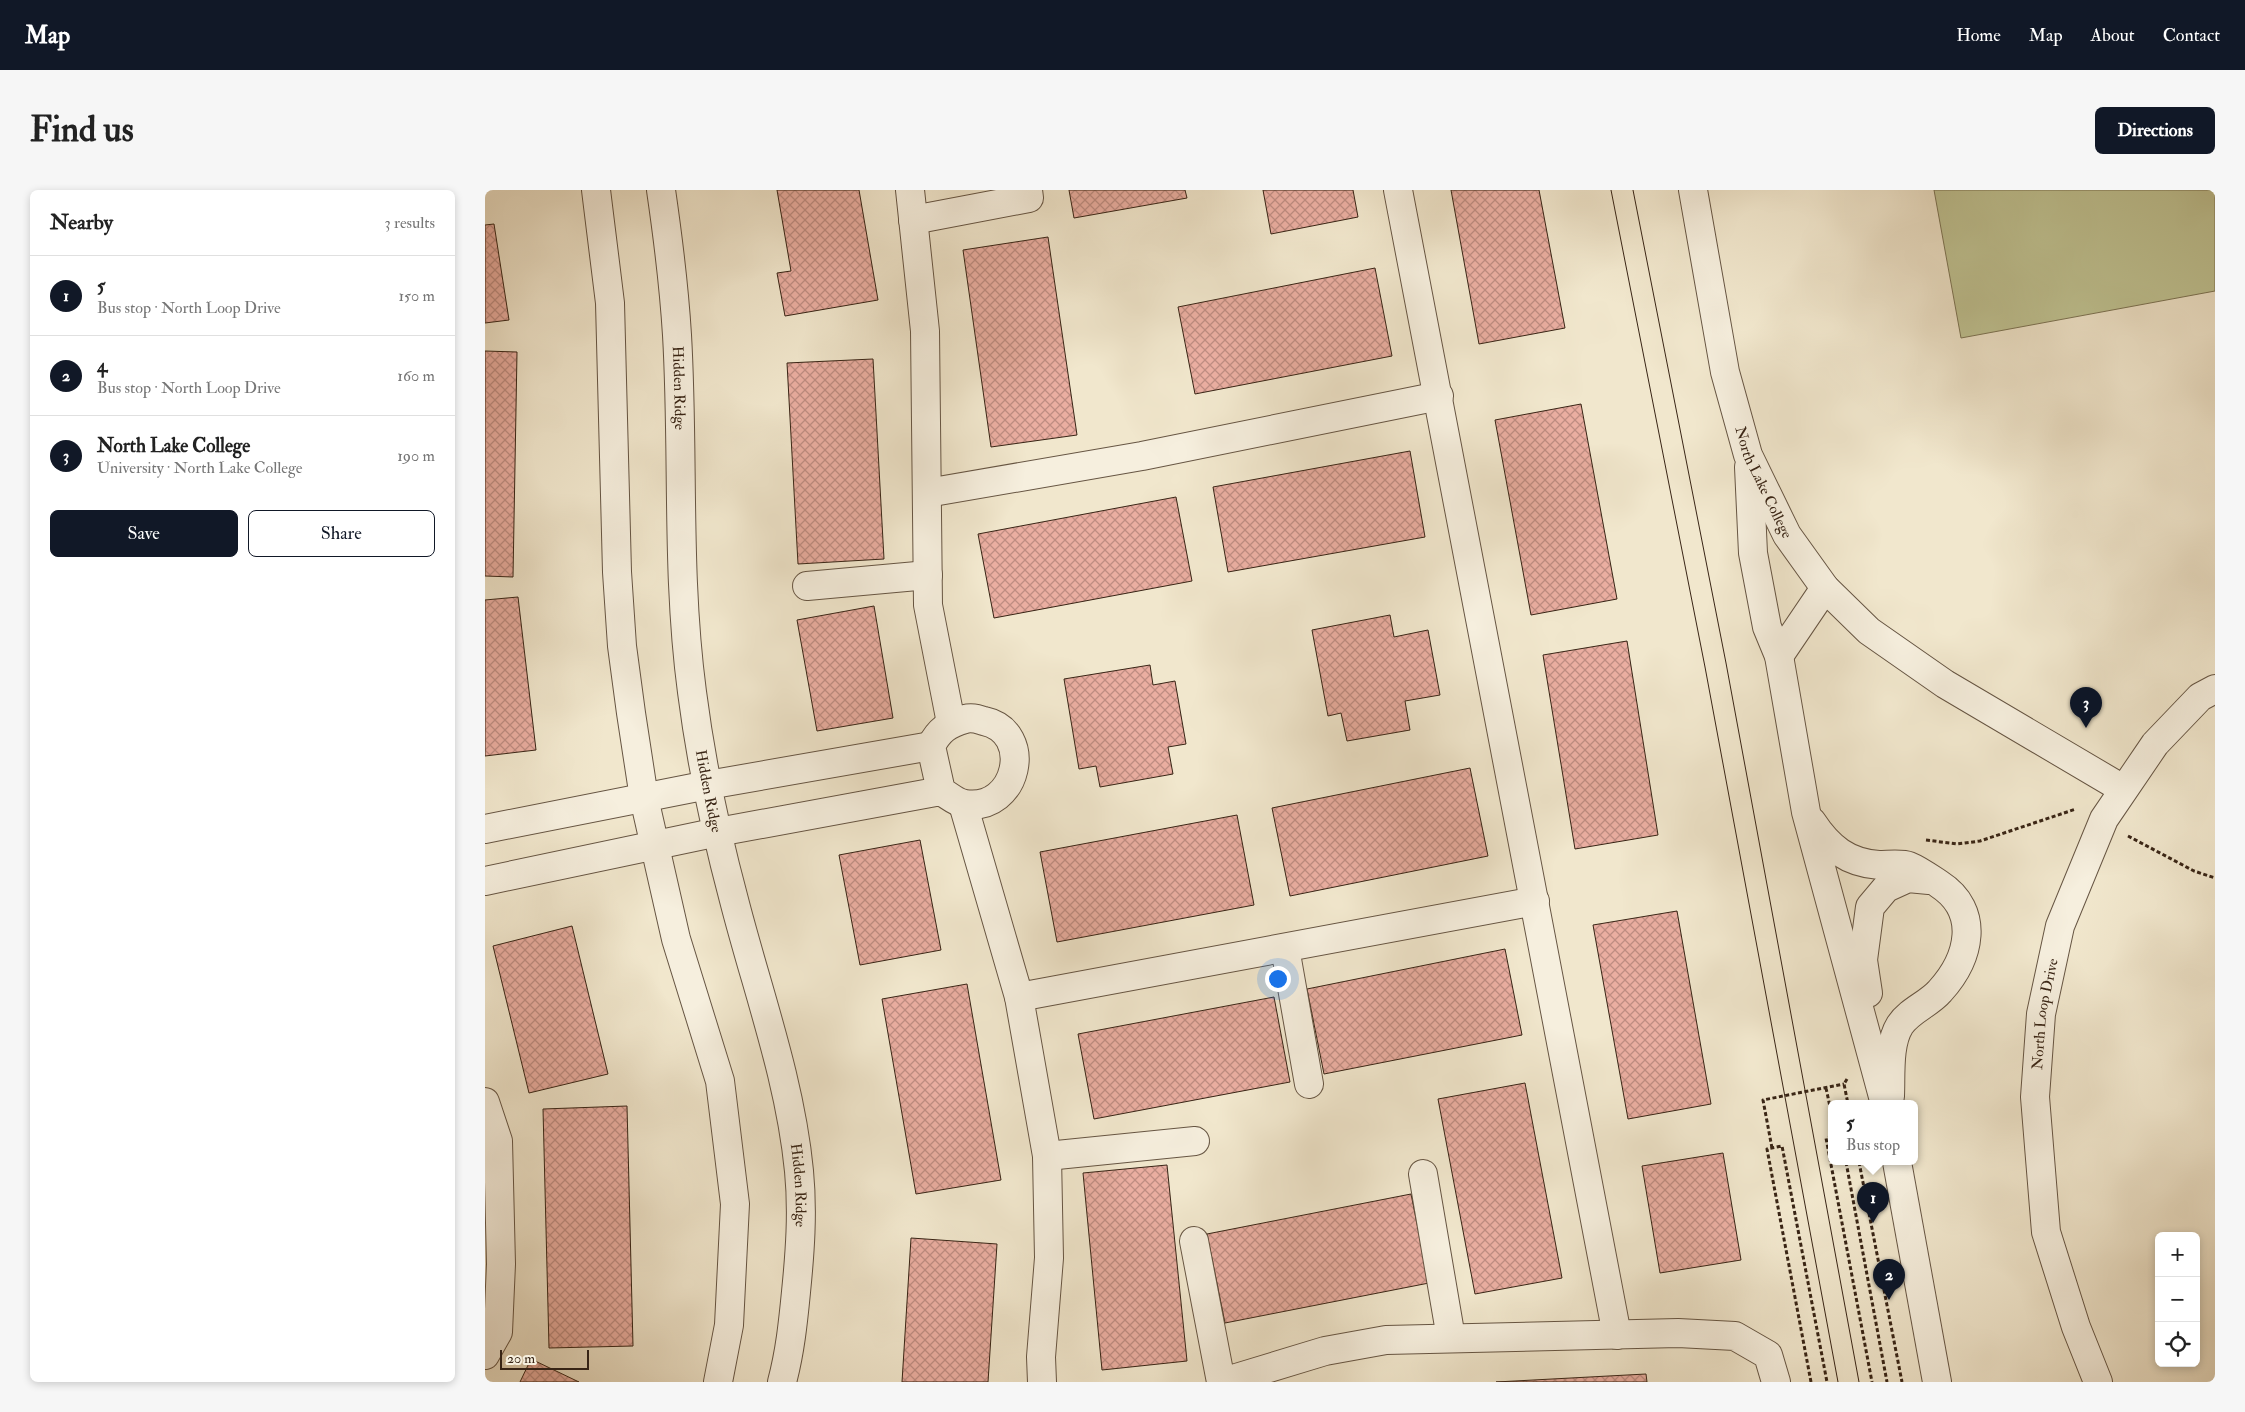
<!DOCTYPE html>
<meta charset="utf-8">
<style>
:root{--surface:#fff;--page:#f6f6f6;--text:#222;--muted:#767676;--line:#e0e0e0;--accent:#111827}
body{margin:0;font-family:"IM FELL Double Pica",serif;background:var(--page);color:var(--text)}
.controls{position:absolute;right:15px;bottom:15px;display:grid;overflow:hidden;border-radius:8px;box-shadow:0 2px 8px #0003}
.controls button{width:45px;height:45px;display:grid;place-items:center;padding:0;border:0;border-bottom:1px solid var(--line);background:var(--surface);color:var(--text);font:25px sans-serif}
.scale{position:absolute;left:15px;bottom:12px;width:89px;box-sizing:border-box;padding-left:5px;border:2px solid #382415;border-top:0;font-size:14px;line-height:18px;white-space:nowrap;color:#382415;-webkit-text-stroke:4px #f6efde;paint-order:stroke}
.you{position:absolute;left:792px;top:788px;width:18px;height:18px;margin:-12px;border:4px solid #fff;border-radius:50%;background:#1a73e8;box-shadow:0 0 0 8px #1a73e833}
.badge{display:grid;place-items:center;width:32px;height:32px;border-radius:50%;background:var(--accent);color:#fff;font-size:16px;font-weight:700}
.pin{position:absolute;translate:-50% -41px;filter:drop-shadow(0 1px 2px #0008)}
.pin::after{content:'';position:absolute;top:26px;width:18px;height:15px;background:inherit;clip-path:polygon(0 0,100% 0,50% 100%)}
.popup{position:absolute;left:1343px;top:910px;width:90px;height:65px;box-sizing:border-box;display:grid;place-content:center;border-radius:8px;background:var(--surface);filter:drop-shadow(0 1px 4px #0005);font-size:16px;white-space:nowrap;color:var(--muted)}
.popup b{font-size:19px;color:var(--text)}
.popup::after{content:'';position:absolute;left:50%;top:100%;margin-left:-10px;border:10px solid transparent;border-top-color:var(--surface)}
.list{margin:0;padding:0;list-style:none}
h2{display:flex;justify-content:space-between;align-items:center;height:65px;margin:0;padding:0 20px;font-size:21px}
h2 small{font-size:16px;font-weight:400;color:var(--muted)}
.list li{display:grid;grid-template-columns:32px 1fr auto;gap:15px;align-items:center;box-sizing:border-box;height:80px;padding:0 20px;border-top:1px solid var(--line)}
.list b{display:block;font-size:19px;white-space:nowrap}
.list p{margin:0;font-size:16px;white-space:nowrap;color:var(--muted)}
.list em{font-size:16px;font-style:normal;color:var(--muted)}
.actions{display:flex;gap:10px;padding:15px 20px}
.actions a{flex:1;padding:11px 0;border:1px solid var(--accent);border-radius:8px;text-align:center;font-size:18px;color:var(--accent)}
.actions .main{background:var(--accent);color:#fff}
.icon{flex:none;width:28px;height:28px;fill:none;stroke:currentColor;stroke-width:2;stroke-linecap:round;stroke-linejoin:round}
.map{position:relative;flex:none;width:1730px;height:1192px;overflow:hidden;border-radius:8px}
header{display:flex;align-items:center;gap:30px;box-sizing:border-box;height:70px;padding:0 25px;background:var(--accent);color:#fff}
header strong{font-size:24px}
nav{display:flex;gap:28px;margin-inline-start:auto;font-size:18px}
.intro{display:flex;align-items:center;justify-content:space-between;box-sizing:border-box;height:120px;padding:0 30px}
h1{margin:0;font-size:35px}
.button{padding:12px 22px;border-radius:8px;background:var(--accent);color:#fff;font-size:18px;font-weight:700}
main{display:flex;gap:30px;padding:0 30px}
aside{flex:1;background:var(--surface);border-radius:8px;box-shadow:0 2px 8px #0003}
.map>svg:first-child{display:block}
.pitch{fill:#c0c494;stroke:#7c7454}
.building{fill:url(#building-cross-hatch);stroke:#382415}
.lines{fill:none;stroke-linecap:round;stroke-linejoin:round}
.minor-casing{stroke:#665543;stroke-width:30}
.path{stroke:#382415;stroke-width:3;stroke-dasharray:4 2.5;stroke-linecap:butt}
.minor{stroke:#f6efde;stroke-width:28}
.tram{stroke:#382415;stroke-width:1}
.labels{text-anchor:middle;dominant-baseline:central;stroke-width:4.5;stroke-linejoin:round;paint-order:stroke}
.street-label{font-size:15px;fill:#382415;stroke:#f6efde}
</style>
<header>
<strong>Map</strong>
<nav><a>Home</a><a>Map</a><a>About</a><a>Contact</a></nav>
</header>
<div class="intro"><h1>Find us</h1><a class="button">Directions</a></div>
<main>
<aside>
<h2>Nearby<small>3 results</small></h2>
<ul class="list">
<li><span class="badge">1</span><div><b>5</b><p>Bus stop · North Loop Drive</p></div><em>150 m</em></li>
<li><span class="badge">2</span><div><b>4</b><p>Bus stop · North Loop Drive</p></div><em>160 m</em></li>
<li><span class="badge">3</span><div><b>North Lake College</b><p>University · North Lake College</p></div><em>190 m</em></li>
</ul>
<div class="actions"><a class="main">Save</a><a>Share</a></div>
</aside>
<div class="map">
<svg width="1730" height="1192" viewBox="0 0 1730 1192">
<defs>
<pattern id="building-cross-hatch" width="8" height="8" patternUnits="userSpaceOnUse" patternTransform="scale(1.25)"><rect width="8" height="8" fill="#eaaea1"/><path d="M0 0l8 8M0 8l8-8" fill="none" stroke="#bf8d82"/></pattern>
</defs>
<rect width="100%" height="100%" fill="#f1e7cd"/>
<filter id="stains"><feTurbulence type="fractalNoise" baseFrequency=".004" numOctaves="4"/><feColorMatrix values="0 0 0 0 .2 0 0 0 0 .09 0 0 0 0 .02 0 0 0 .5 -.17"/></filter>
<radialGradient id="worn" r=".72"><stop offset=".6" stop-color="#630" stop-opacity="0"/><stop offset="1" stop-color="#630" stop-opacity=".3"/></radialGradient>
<path class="pitch" d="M1449,0H1730V101L1476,148Z"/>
<path class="building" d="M292,0H374L393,110L300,126L292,83L306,81Z
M584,0H700L702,8L589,28Z
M778,0H868L873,27L786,44Z
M966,0H1054L1080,138L994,154Z
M9,34L24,130L0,133V35Z
M563,47L592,245L506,257L478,60Z
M890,78L907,166L710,204L693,117Z
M0,161L32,162L28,387L0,386Z
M388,169L399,369L313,374L302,173Z
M1096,214L1132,409L1046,425L1010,230Z
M925,261L940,347L743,382L728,297Z
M691,307L707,391L509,428L493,344Z
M33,407L51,560L0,566V410Z
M389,416L408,528L332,541L312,430Z
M905,425L909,447L943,440L955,505L920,511L925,540L862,551L856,523L843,526L827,440Z
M1142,451L1173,645L1090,659L1058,465Z
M665,475L668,495L690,491L701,554L683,557L688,584L615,597L611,576L594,579L579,489Z
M985,578L1003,666L805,706L787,618Z
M752,625L769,715L572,752L555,662Z
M435,650L456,760L375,775L354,665Z
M1192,721L1226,914L1143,929L1108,735Z
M87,736L123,884L44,903L8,756Z
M1020,759L1037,845L839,884L822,799Z
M482,794L516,990L431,1004L397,809Z
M789,807L805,892L609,929L593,844Z
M1040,893L1077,1088L990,1104L953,909Z
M142,916L148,1156L64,1158L58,919Z
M1238,963L1256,1070L1175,1083L1157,976Z
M682,975L702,1171L617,1180L598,983Z
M926,1004L944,1093L740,1133L722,1044Z
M426,1048L512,1054L503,1192H417Z
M46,1169L94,1192H35Z
M1161,1184L1162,1192H1011Z"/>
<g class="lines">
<defs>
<g id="minor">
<path d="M111,0L125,113L132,382L137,456L146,523L159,608L191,749L235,891L250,1014L244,1135L233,1192"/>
<path id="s1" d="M176,0C183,48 189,96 192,145C199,264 191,383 207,502C216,572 231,643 249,710C272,800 305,888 314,981C318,1022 315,1062 311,1102C308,1133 305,1162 297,1192"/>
<path d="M425,0L440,141L443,415L466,533"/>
<path d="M913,0L1132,1145"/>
<path id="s2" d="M1208,0L1240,182L1263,265L1302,345L1340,398L1384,441L1460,494L1638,599"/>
<path d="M428,30L544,8L543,0"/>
<path d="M1264,277L1268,363L1282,437L1294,466L1321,622L1400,914"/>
<path d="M442,303L657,266L954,206"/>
<path d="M322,396L443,385"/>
<path d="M1294,466L1340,398"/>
<path d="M478,614L534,807L1050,711"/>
<path d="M1327,632C1344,658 1363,673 1394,675C1403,675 1416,673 1424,676C1434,680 1445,688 1454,694C1496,721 1485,768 1455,801C1444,814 1425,820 1415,835C1403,854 1406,885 1405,906"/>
<path d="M0,639L223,595L446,556"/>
<path d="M0,691L233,642L456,601C463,605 472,613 480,614C533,622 550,542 499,531C492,529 487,527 480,529C463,534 454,540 446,556L456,601"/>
<path d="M800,758L824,894"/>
<path d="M1383,803L1378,770L1385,717L1401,698L1423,688L1444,690"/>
<path d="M534,807L562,966L564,1068L556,1167L557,1192"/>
<path d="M0,912L13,951L16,1074L13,1142L0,1165"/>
<path d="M562,966L710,951"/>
<path d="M1412,972L1452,1192"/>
<path d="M938,984L966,1148"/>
<path d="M709,1051L736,1192"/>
<path d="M738,1192L840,1161L901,1150L1193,1143L1250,1146L1283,1165L1291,1192"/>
<path id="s3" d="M1613,1192L1591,1137L1561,1042L1550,907L1556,824L1575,736L1619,629L1670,554L1715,507L1730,499"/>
</g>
</defs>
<use href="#minor" class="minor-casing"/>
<path class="path" d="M1643,646L1709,681L1730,688
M1441,650L1472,654L1495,651L1591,619
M1362,889L1359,894L1363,914
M1341,898L1347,926
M1347,947L1341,948L1387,1192
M1287,958L1278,910L1359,894
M1361,972L1402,1192
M1374,972L1417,1192
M1326,1192L1282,959L1297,956L1342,1192"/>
<use href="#minor" class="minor"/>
<path class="tram" d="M1126,0L1220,477L1353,1192
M1148,0L1241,473L1374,1192"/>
</g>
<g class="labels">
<g class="street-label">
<text stroke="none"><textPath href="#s1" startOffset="199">Hidden Ridge</textPath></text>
<text stroke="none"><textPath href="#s2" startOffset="302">North Lake College</textPath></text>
<text stroke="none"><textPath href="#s1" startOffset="604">Hidden Ridge</textPath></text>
<text stroke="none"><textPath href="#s3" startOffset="378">North Loop Drive</textPath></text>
<text stroke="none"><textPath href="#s1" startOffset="1009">Hidden Ridge</textPath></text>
</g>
</g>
<rect width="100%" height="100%" filter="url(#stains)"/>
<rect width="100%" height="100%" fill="url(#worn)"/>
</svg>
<div class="controls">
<button>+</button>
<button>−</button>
<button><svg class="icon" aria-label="locate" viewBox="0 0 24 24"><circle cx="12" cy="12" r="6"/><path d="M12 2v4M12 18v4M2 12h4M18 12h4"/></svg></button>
</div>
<div class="scale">20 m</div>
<div class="you"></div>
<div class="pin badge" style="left:1388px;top:1033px">1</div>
<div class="popup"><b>5</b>Bus stop</div>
<div class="pin badge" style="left:1404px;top:1110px">2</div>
<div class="pin badge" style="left:1601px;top:538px">3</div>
</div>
</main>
